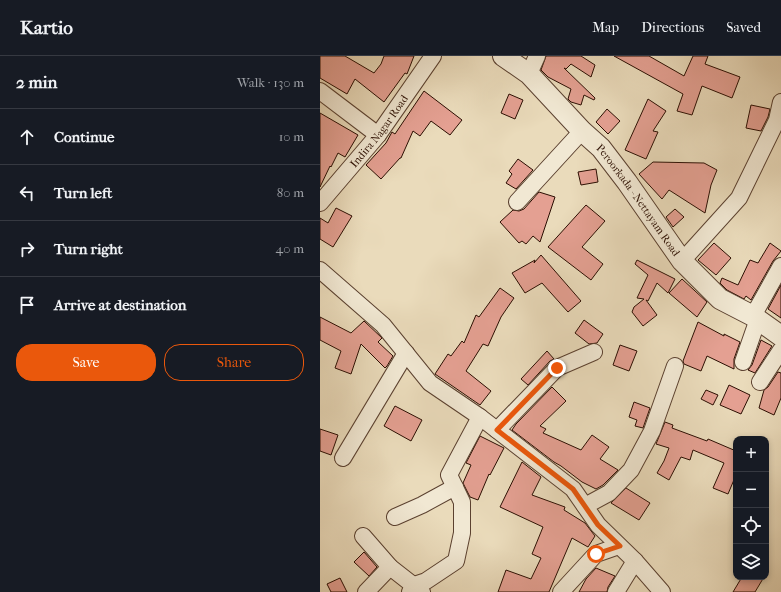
<!DOCTYPE html>
<meta charset="utf-8">
<style>
:root{--surface:#171b24;--page:#242831;--text:#f1f3f6;--muted:#9ea1a6;--line:#363941;--accent:#ea580c}
body{margin:0;font-family:"IM FELL French Canon",serif;background:var(--page);color:var(--text)}
.controls{position:absolute;right:12px;bottom:12px;display:grid;overflow:hidden;border-radius:8px;box-shadow:0 2px 6px #0003}
.controls button{width:36px;height:36px;display:grid;place-items:center;padding:0;border:0;border-bottom:1px solid var(--line);background:var(--surface);color:var(--text);font:20px sans-serif}
.stop{position:absolute;width:12px;height:12px;margin:-9px;border:3px solid #ea580c;border-radius:50%;background:#fff}
.stop.end{background:#ea580c;border-color:#fff;box-shadow:0 1px 4px #0008}
.list{margin:0;padding:0;list-style:none}
h2{display:flex;justify-content:space-between;align-items:center;height:52px;margin:0;padding:0 16px;font-size:17px}
h2 small{font-size:13px;font-weight:400;color:var(--muted)}
.list li{display:grid;grid-template-columns:26px 1fr auto;gap:12px;align-items:center;box-sizing:border-box;height:56px;padding:0 16px;border-top:1px solid var(--line)}
.list b{display:block;font-size:15px;white-space:nowrap}
.list em{font-size:13px;font-style:normal;color:var(--muted)}
.actions{display:flex;gap:8px;padding:12px 16px}
.actions a{flex:1;padding:9px 0;border:1px solid var(--accent);border-radius:16px;text-align:center;font-size:14px;color:var(--accent)}
.actions .main{background:var(--accent);color:#fff}
.icon{flex:none;width:22px;height:22px;fill:none;stroke:currentColor;stroke-width:2;stroke-linecap:round;stroke-linejoin:round}
.map{position:relative;flex:none;width:461px;height:536px;overflow:hidden}
header{display:flex;align-items:center;gap:24px;box-sizing:border-box;height:56px;padding:0 20px;background:var(--surface);border-bottom:1px solid var(--line)}
header strong{font-size:19px}
nav{display:flex;gap:22px;margin-inline-start:auto;font-size:14px}
main{display:flex}
aside{flex:1;background:var(--surface)}
.map>svg:first-child{display:block}
.building{fill:#e4a092;stroke:#2b0e02}
.lines{fill:none;stroke-linecap:round;stroke-linejoin:round}
.minor-casing{stroke:#5b4130;stroke-width:18}
.tertiary-casing{stroke:#5b4130;stroke-width:22}
.minor{stroke:#f1e8d3;stroke-width:16}
.tertiary{stroke:#f1e8d3;stroke-width:20}
.route{stroke:#ea580c;stroke-width:5}
.labels{text-anchor:middle;dominant-baseline:central;stroke-width:3;stroke-linejoin:round;paint-order:stroke}
.street-label{font-size:11px;fill:#2b0e02;stroke:#f1e8d3}
</style>
<header>
<strong>Kartio</strong>
<nav><a>Map</a><a>Directions</a><a>Saved</a></nav>
</header>
<main>
<aside>
<h2>2 min<small>Walk · 130 m</small></h2>
<ul class="list">
<li><svg class="icon" aria-label="ahead" viewBox="0 0 24 24"><path d="M12 20V5M6 11l6-6 6 6"/></svg><div><b>Continue</b></div><em>10 m</em></li>
<li><svg class="icon" aria-label="left" viewBox="0 0 24 24"><path d="M17 20v-9H6M10 6l-5 5 5 5"/></svg><div><b>Turn left</b></div><em>80 m</em></li>
<li><svg class="icon" aria-label="right" viewBox="0 0 24 24"><path d="M7 20v-9h11M14 6l5 5-5 5"/></svg><div><b>Turn right</b></div><em>40 m</em></li>
<li><svg class="icon" aria-label="arrive" viewBox="0 0 24 24"><path d="M6 21V4h12l-3 4 3 4H6"/></svg><div><b>Arrive at destination</b></div></li>
</ul>
<div class="actions"><a class="main">Save</a><a>Share</a></div>
</aside>
<div class="map">
<svg width="461" height="536" viewBox="0 0 461 536">
<rect width="100%" height="100%" fill="#eadbbb"/>
<filter id="stains"><feTurbulence type="fractalNoise" baseFrequency=".005" numOctaves="4"/><feColorMatrix values="0 0 0 0 .2 0 0 0 0 .09 0 0 0 0 .02 0 0 0 .5 -.17"/></filter>
<radialGradient id="worn" r=".72"><stop offset=".6" stop-color="#630" stop-opacity="0"/><stop offset="1" stop-color="#630" stop-opacity=".3"/></radialGradient>
<path class="building" d="M0,0H25L54,17L61,8L64,0H94L87,18L85,17L64,46L35,23L27,38L0,22Z
M226,0H261L275,9L271,21L251,8L246,13L244,12L275,42L274,44L264,39L261,49L251,46L248,43L251,33L228,21L221,14Z
M294,0H329L364,20L373,0H388L385,8L420,21L412,42L382,30L372,59L357,55L363,38Z
M104,35L142,64L130,79L111,65L100,80L93,75L81,102H80L61,123L46,109L66,87L72,76L75,78Z
M189,38L203,44L195,63L181,57Z
M328,43L346,55L333,75L338,76L326,103L305,94Z
M431,49L450,53L448,61L441,75L426,72Z
M287,53L300,65L288,78L276,66Z
M0,57L38,79L25,101L18,97L11,111L10,110L0,131Z
M198,103L213,114L196,133L186,127L192,118L189,115Z
M333,106L384,107L397,114L391,129L385,157L349,134L342,143L319,118Z
M276,113L278,126L261,129L258,116Z
M219,136L235,141L220,186L213,180L206,188L202,185L199,187L180,166L193,154L199,155L204,153Z
M266,149L285,165L262,191L283,208L271,224L228,191Z
M16,152L32,160L13,191L0,183V162L8,167Z
M355,153L364,161L353,171L346,161Z
M394,187L411,202L396,219L378,204Z
M450,187L461,195L453,205L431,244L426,240L424,243L407,234L400,227L402,222L418,229L430,204L438,207Z
M221,199L261,245L248,256L222,227L205,237L192,217L215,204L214,207Z
M317,204L355,223L348,237L337,227L328,245L326,244L337,259L323,270L312,256L314,251L324,243L317,242L328,219L315,208Z
M362,223L387,246L377,261L349,237Z
M461,229V262L448,253Z
M180,232L194,242L181,261L168,290L163,288L146,315L171,335L160,349L115,318L128,298L131,300L142,285L144,287L156,259L159,261Z
M0,261L31,277L44,265L62,282L58,286L73,300L67,310L65,312L41,288L31,318L15,312L21,295L0,284Z
M264,264L283,278L277,287L269,288L255,277Z
M378,266L404,280V278L420,286L414,303V313L387,300L381,315L364,308L363,305Z
M441,284L452,290L435,317L428,314L432,309Z
M300,289L317,295L309,315L293,309Z
M227,295L234,303L230,305L208,329L201,323Z
M458,316L461,317V342L454,359L439,352L444,334L448,331Z
M409,329L430,339L421,358L400,349Z
M232,331L246,345L220,370L226,373L223,377L261,394L272,379L289,391L280,403L298,414L283,429L276,433L262,426L241,410L234,406L192,374L196,368Z
M386,334L398,339L393,349L381,343Z
M314,346L330,352L323,372L315,370L317,364L309,361Z
M75,350L102,364L91,385L64,370Z
M345,366L353,369L352,372L387,385L388,383L416,395V419L408,438L393,432L404,407L373,394L370,404L361,401L349,424L337,417L344,405L349,392L336,388Z
M0,373L18,379L11,399L0,395Z
M160,380L184,392L170,419L169,418L158,444L150,441L143,427L151,409L146,407Z
M202,406L221,421L212,439L245,451L244,454L265,467L275,480L268,491L252,482L229,536H178L186,514L211,523L221,502L212,498L223,471L180,451Z
M306,432L330,447L319,464L291,447Z
M44,496L57,511L49,520L34,506Z
M276,512L295,520L288,531L287,536H259L266,523Z
M422,521H444L435,536H413Z
M20,522L27,536H11L7,528Z"/>
<g class="lines">
<defs>
<g id="minor">
<path d="M209,18L217,0"/>
<path d="M0,35L58,79"/>
<path d="M197,146L262,75"/>
<path id="s1" d="M0,147L58,79L113,0"/>
<path d="M362,205L419,142L457,64L461,46"/>
<path d="M0,214L63,269L110,327L160,361L253,433L278,469L315,505L342,536"/>
<path d="M433,260L461,210"/>
<path d="M423,306L438,263"/>
<path d="M440,326L461,294"/>
<path d="M177,374L237,312L274,296"/>
<path d="M23,402L86,297"/>
<path d="M265,450L289,437L311,414L332,375L355,310"/>
<path d="M75,461L102,449L135,431"/>
<path d="M43,480L70,511L102,536"/>
<path d="M46,536L70,511"/>
<path d="M90,536L94,529L106,525L136,505L142,477V446L129,419L160,361"/>
<path d="M241,536L276,498L299,490"/>
<path d="M296,536L315,505"/>
</g>
<g id="tertiary">
<path id="s2" d="M183,0L209,18L262,75L281,92L307,126L362,205L400,243L433,260L461,280"/>
</g>
</defs>
<use href="#minor" class="minor-casing"/>
<use href="#tertiary" class="tertiary-casing"/>
<use href="#minor" class="minor"/>
<use href="#tertiary" class="tertiary"/>
</g>
<g class="lines">
<path class="route" d="M237,312L177,374L253,433L278,469L300,490L276,498"/>
</g>
<g class="labels">
<g class="street-label">
<text stroke="none"><textPath href="#s1" startOffset="93">Indira Nagar Road</textPath></text>
<text stroke="none"><textPath href="#s2" startOffset="199">Peroorkada - Nettayam Road</textPath></text>
</g>
</g>
<rect width="100%" height="100%" filter="url(#stains)"/>
<rect width="100%" height="100%" fill="url(#worn)"/>
</svg>
<div class="controls">
<button>+</button>
<button>−</button>
<button><svg class="icon" aria-label="locate" viewBox="0 0 24 24"><circle cx="12" cy="12" r="6"/><path d="M12 2v4M12 18v4M2 12h4M18 12h4"/></svg></button>
<button><svg class="icon" aria-label="layers" viewBox="0 0 24 24"><path d="M12 4l9 5-9 5-9-5zM3 14l9 5 9-5"/></svg></button>
</div>
<div class="stop" style="left:276px;top:498px"></div>
<div class="stop end" style="left:237px;top:312px"></div>
</div>
</main>
